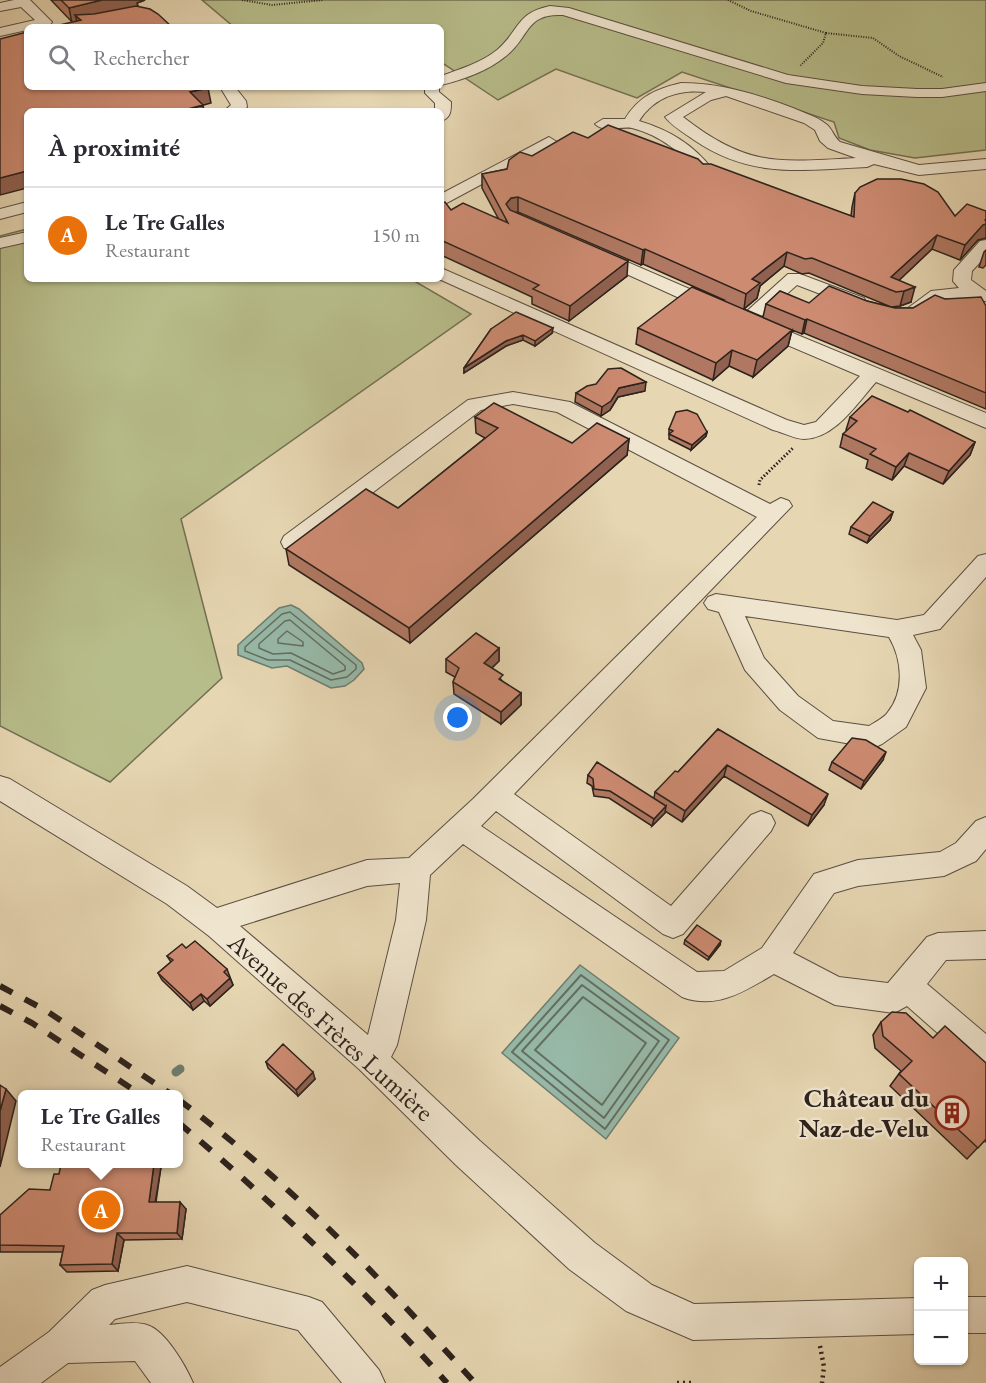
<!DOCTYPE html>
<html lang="fr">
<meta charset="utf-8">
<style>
:root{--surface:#fff;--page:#f7f7f7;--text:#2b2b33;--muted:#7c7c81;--line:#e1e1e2;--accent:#2563eb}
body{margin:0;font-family:"EB Garamond",serif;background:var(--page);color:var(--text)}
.controls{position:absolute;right:18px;bottom:18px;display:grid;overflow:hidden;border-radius:9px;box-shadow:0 2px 4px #0004}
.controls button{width:54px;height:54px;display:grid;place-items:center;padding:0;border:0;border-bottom:2px solid var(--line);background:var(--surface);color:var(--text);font:30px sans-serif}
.you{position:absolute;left:458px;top:718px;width:21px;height:21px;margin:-15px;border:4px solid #fff;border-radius:50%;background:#1a73e8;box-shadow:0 0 0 9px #1a73e833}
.badge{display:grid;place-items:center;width:39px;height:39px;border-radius:50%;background:var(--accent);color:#fff;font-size:20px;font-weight:700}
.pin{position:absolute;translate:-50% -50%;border:3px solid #fff;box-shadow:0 2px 6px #0006}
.popup{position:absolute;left:18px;top:1090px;width:165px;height:78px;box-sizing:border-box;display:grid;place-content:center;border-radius:9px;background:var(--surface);filter:drop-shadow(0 2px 4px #0005);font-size:20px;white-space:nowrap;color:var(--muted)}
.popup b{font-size:22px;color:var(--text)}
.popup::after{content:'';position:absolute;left:50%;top:100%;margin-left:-12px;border:12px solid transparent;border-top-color:var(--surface)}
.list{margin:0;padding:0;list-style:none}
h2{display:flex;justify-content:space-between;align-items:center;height:78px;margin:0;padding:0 24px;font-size:26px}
h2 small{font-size:20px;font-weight:400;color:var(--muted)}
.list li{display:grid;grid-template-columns:39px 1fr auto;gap:18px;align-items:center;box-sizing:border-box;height:96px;padding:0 24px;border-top:2px solid var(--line)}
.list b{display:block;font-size:22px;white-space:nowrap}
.list p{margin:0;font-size:20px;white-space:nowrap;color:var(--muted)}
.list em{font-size:20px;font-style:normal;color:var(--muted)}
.icon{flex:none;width:33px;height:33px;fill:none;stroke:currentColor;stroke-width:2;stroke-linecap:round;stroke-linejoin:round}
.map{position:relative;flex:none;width:986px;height:1383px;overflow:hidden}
.search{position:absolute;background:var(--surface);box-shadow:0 2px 4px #0004;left:24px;top:24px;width:420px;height:66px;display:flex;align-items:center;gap:15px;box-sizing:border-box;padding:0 21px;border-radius:9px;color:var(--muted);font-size:22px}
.panel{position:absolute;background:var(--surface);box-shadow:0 2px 4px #0004;left:24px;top:108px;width:420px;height:174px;border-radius:9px}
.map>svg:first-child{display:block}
.green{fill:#b7bd8a;stroke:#727053;stroke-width:1.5}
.water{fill:#97b9a8;stroke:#6d7d70;stroke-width:1.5}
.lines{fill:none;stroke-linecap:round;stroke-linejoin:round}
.shore-far1{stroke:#626e62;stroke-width:1.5}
.shore{stroke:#626e62;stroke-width:2}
.stream{stroke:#6d7d70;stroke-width:9}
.minor-casing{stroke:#5b4f42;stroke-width:2}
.path-far2{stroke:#2d221c;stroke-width:2;stroke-dasharray:1 1.5;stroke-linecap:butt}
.path-far1{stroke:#2d221c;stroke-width:3;stroke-dasharray:1.5 2;stroke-linecap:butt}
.path{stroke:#2d221c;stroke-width:4.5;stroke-dasharray:2 4;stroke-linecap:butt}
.minor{fill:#efe4cd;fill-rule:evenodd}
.rail{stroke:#2d221c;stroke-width:6;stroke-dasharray:14 14;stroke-linecap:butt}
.wall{fill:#b07862;stroke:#2d221c;stroke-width:1.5}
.shaded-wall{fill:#906150;stroke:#2d221c;stroke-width:1.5}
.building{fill:#cd8b72;stroke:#2d221c;stroke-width:1.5}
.labels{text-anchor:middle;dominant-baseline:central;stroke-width:5;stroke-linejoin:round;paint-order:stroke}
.near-street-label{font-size:26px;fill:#2d221c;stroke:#efe4cd}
.near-poi-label{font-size:26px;font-weight:bold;fill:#2d221c;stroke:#efe4cd;text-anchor:end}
</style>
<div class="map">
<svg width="986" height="1383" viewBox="0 0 986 1383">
<rect width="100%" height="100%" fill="#e6d6b2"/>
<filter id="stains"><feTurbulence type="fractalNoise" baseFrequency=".00333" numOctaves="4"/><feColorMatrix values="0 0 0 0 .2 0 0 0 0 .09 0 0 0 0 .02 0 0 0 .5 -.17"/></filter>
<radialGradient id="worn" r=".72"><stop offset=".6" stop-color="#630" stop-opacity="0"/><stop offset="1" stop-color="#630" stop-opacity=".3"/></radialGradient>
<path class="green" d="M202,0H986V150L915,158L870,150L839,138L834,122L682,72L637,98L556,69L498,100L441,62V27H234Z
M27,229V279H411L471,314L181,519L222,678L110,782L0,726V236Z"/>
<path class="water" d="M291,605L299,609L362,663L364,669L354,680L345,686L331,688L287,666L272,668L238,655V645L279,608Z
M580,965L679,1038L606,1139L502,1053Z"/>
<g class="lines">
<path class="shore-far1" d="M290,612L356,665V669L347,677L331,680L290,660H268L245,651V647L282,614Z
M290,620L345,666V670L333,674L291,653L273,654L259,648V644L285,621Z
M287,631L303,642V646L278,643V639Z"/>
<path class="shore" d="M581,975L669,1040L605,1129L512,1052Z
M582,985L659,1041L604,1118L522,1051Z
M583,997L646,1043L602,1105L535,1050Z"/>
<path class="stream" d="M176,1072L180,1069"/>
<defs>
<path id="minor" d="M14,0H30L52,22L50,25L27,27V30L0,36V28L35,20L21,7L0,11V3Z
M550,6L569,8L788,75L862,86L917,89H942L986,83V91L942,97H917L862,94L786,83L563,15C525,13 530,37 506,56C488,71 462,80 441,85V76C460,69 481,63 497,50C520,30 516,13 550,6Z
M681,83C720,83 756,94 793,108C804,113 816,116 826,124C832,128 833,136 840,142L919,165L986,159V169L919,175L874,164L867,167C802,170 751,179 694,140C684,133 672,126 665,117L706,92C679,89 654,97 639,121C669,130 693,144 713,170L715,173L713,176H701C684,154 660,135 632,128C620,126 604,133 595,124L603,119H625C639,96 656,89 681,83ZM726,96L804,123L815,130L820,141L828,148L856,158C778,162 749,168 683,117L711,100Z
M220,87H235L246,101L247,107L244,110L224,111L231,105Z
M425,87H439V92L451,102C451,111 451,118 441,121V111H435V103L425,93Z
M549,137L557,142L555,145L441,206V194Z
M27,202V212L0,219V209Z
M27,232V242L0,248V238Z
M986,240V256L972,271L971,280L986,291V301C974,302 959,295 944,300C928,305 922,323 902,318L900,314L931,291L959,288L953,281L954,270L980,241Z
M595,248L722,303L724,307L722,311H708L589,257L586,253L589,249Z
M441,268L787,420L804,425L816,422L860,376L752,330L750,325L739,324L737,320L788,274H800L864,298L866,302L864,306L857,308L797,285L756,321L766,322L986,413V428L876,382C857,403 836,438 804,439C795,439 782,432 773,430L439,279Z
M513,392L570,402L770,504L781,498L789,501L792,506L514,794L671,906L751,815L761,811L771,815L775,823L771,831L683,934L673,938L663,934L496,811L481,826L697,972L724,971L762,948L814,874L858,860L940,852L956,843L976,821L986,817V849L976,861L944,876L858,886L834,893L793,953L839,977L888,983L927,937L938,933L986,931V959L946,960L927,984L986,1034V1071L975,1066L907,1006L894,1013L835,1005L774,974C745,991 716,1010 682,997L463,844L430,875L426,920L397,1045L391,1057L480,1141L595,1243L652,1285L694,1304L918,1298V1334L693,1340L626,1311L569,1269L456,1165L359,1069L209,936L167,904L0,801V776L10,779L187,886L217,908L367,860L409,858L473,799L757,517L557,412L513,404L481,410L300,548L292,550L284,548L281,542L284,536L468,400ZM400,883L396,920L368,1035L240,926L367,886Z
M986,554V577L940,629L913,635L921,650L926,688L906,727L882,744L873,748L818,738L780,710L745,670L719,612L708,609L704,603L708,597L716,594L897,620L924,615L978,556ZM745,616L889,637C902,659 905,691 888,712C884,718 875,722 869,726L833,721L798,696L764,658Z
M187,1266L309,1297L322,1302L379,1370L385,1383H342L298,1330L187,1302L115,1319L109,1325C120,1324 136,1321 147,1325C165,1330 186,1366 193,1383H151L135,1361L68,1363L41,1383H0V1367L49,1332L92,1290L105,1285Z
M964,1297H986V1333H964Z"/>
</defs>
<use href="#minor" class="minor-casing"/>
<path class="path-far2" d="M242,0L272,5L323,0
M728,0L751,11L826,33L823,43L800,66
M826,33L873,38L899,56L943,77"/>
<path class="path-far1" d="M759,485L760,480L794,447"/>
<path class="path" d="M820,1346L824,1367L822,1383
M677,1383H691"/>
<use href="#minor" class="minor"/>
<path class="rail" d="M0,986L45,1010L171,1094
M0,1006L32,1023L140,1094
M179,1100C290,1182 383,1281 475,1383
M179,1123C275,1204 364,1289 447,1383"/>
</g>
<path class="wall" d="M51,0H145L137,3L138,6L72,22Z
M588,138L703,164L851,216L852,207L855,193L955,216L986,211V238L978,240L960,260L932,249L899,280L911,302L900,306L891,307L809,273L802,274L784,266L760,286L757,298L744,309L763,317L766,304L867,301L895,308H913L945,299L986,306V409L804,333L802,334L792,330L788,346L753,377L729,366L713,380L636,344L638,328L724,300L643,264L641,265L518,212H515L627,276L569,321L532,304V297L443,256L441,203L451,210L498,218L482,188V174L507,169L532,156Z
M986,250V265L983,268L979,267L984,252Z
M491,329L552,333L535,346L523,340L506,346L464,373V368Z
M645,391L618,397L610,410L601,416L575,402L576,393Z
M475,417L572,443L629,439L627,455L410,643L289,565L286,549L398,508L485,438L476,433Z
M850,417L975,442L970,455L943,484L904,466L892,480L866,468L868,460L840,447L843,434L847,431L846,430Z
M669,429L707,432L706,436L691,450L669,439Z
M893,512L890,520L867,543L849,534L851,527Z
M499,648V661L492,668L503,682L521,693V705L501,724L454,694L453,682L455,677L446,672V659Z
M718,729L824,805L808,826L724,776L682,822L665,811V813L652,826L609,798L594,796L592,786L587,783L588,775L654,798L655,792L678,772Z
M883,760L861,789L829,770L832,762Z
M685,940L720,945L708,960L684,944Z
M186,948L227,969L233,985L210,1006L204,1001L193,1010L162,980L158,973L171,962L167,956Z
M881,1022L933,1038L986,1063V1142L984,1141L967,1159L890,1086L901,1071L875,1048L873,1035Z
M266,1062L315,1079L298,1096L268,1068Z
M161,1167L156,1202L186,1209L182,1239L124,1240L118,1271L67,1272L60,1265L63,1252H0V1215L50,1190L59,1174Z"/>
<path class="shaded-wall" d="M102,0H145L137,3L138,7L81,21L75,15L77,21L72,23L69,8Z
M208,88L211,103L193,108L190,92Z
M203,105L204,111H180Z
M27,171V188L0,195V178Z
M518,197V212L511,213L506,219V204L511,198Z
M986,219V238L978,240L960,260L965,245Z
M937,235L932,249L890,289L891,277Z
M443,241V256L441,257V242Z
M645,249L643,264L641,265L643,250Z
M787,252L784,266L760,286L757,298L744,309L746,294L752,279Z
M628,261L627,276L569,321L570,306Z
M915,287L911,302L900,306L904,291Z
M807,319L804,333L802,334L805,320Z
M553,328L552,333L535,346V341Z
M792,330L788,346L753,377L757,360Z
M523,335V340L506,346L464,373V368L506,341Z
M732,350L729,366L713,380L716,363Z
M646,382L645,391L618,397L610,410L601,416L602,407L619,388Z
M707,432L706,436L691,450L692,445Z
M629,439L627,455L410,643L409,628Z
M975,442L970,455L943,484L949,471Z
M909,453L904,466L892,480L896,467Z
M893,512L890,520L867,543L870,536Z
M499,648V661L484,675V663Z
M521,693V705L501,724V712Z
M886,752L883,760L861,789L864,781Z
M727,765L724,776L682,822L685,811Z
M828,794L824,805L808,826L812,815Z
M666,806L665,813L652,826L654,819Z
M721,941L720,945L708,960L709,957Z
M230,978L233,985L210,1006L207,999Z
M201,994L204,1001L193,1010L190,1003Z
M313,1072L315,1079L298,1096L296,1090Z
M6,1089L16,1101L0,1167V1111Z
M154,1164H158L161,1167L154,1209L149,1202Z
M180,1202L186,1209L182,1239L177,1233Z
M117,1233L124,1240L118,1271L112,1264Z"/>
<path class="building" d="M61,0H102L69,8Z
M136,6L150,9L158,14L172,27H51L81,20L75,15L94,14Z
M27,32V87H207L208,88L190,92L203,105L180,111H27V171L0,178V39Z
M608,125L698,159L703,164H711L854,217L855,193L860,187L877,179H901L924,184L938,192L955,216L967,204L986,211V219L985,220L986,221V224L983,225L965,245L937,235L891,277L915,287L904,291L896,292L812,258L805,259L787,252L752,279L760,283L746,294L645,249L643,250L518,197L511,198L506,204L510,210L628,261L570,306L533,289L539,285L443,241L441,242V203L445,202L451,210L463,203L508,223L482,174L507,169L509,160L520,152L532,156L573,132L588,138Z
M829,286L867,301L895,308H913L935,295L945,299L981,297L986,306V393L807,319L805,320L766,304L780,291L809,303Z
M692,287L792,330L757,360L732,350L716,363L638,328Z
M516,312L553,328L535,341L523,335L506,341L464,368L491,329Z
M621,368L646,382L619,388L611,401L602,407L576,393L587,386L596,384L608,369Z
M872,396L908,412L910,410L975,442L949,471L909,453L896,467L870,454L876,449L843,434L857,421L850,417Z
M494,403L572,443L597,423L629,439L409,628L286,549L366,489L398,508L498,428L475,417Z
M687,410L697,414L707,432L692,445L669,434L673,431L669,429L676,412Z
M873,502L893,512L870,536L851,527Z
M476,633L499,648L484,663L503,675L499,679L521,693L501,712L453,682L459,668L446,659Z
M718,729L828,794L812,815L727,765L685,811L655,792L675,771L678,772Z
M852,738L866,740L886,752L864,781L832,762Z
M597,762L666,806L654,819L610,791L594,789L593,779L588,775Z
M697,925L721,941L709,957L685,940Z
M195,941L227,969L224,972L230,978L207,999L201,994L190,1003L158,973L173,960L167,956L182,944L186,948Z
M892,1012L906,1013L933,1038L945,1026L986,1063V1139L978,1148L899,1074L912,1061L883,1036L881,1022Z
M283,1044L313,1072L296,1090L266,1062Z
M0,1085L6,1089L0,1111Z
M61,1164H154L149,1202H180L177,1233H117L112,1264L60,1265L64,1246L0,1245V1215L29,1189L50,1190L54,1174H59Z"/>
<defs>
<symbol id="building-ring" viewBox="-11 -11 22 22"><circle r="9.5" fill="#efe4cd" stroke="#8f2418" stroke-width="1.5"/><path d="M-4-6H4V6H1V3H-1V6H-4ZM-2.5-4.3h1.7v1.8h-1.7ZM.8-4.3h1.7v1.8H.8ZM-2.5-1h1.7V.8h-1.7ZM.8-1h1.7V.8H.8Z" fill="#8f2418"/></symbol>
</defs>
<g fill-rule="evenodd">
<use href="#building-ring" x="933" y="1094" width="38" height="38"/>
</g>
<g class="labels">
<g class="near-street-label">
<text transform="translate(331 1027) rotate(42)">Avenue des Frères Lumière</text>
</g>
<g class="near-poi-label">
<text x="929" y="1098">Château du<tspan x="929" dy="30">Naz-de-Velu</tspan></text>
</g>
</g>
<rect width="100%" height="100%" filter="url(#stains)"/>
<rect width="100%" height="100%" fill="url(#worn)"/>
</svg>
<div class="controls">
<button>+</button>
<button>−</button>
</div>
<div class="you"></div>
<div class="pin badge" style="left:101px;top:1210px;background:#e8710a">A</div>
<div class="popup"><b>Le Tre Galles</b>Restaurant</div>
<div class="search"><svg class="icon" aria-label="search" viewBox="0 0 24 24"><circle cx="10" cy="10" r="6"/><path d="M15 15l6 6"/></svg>Rechercher</div>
<section class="panel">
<h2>À proximité<small></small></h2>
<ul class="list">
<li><span class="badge" style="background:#e8710a">A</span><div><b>Le Tre Galles</b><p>Restaurant</p></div><em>150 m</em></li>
</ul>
</section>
</div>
